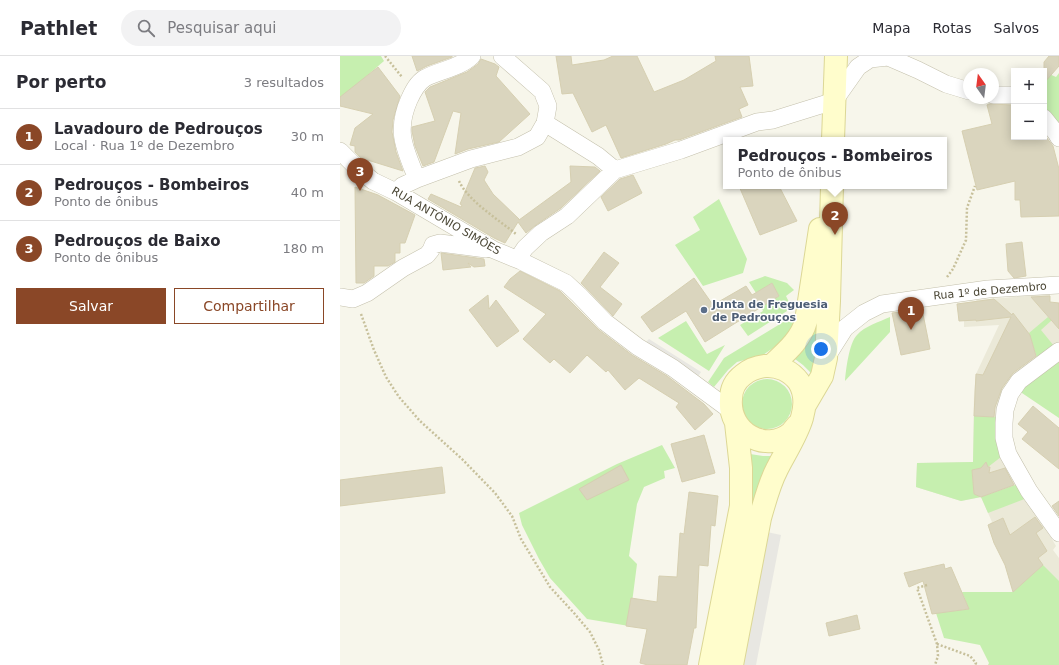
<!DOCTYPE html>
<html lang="pt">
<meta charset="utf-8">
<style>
:root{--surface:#fff;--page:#f2f2f3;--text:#2b2b33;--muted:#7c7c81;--line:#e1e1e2;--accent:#8a4727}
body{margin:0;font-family:"DejaVu Sans",sans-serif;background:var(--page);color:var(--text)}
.controls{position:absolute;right:12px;top:12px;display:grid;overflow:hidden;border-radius:0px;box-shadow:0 2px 10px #0003}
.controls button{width:36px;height:36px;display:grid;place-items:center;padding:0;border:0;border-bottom:1px solid var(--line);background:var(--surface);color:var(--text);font:20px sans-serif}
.compass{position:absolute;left:623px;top:12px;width:36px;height:36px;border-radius:50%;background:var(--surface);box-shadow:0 2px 10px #0003;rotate:346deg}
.you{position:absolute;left:481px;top:293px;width:14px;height:14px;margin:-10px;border:3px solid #fff;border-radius:50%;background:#1a73e8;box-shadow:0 0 0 6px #1a73e833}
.badge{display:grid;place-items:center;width:26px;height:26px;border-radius:50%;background:var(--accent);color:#fff;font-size:13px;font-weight:700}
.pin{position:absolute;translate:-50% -33px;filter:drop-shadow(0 1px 2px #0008)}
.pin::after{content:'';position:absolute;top:21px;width:14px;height:12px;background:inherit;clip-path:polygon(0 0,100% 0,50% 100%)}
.popup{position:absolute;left:383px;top:81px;width:224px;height:52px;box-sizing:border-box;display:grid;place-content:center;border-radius:0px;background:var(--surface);filter:drop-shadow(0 1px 3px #0005);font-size:13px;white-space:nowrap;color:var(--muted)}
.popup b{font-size:15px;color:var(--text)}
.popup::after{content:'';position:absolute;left:50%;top:100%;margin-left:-8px;border:8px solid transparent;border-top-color:var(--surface)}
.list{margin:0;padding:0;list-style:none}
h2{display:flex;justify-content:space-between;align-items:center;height:52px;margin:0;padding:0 16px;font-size:17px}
h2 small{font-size:13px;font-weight:400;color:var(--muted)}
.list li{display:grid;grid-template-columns:26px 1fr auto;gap:12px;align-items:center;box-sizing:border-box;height:56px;padding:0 16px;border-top:1px solid var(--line)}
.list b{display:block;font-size:15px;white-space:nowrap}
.list p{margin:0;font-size:13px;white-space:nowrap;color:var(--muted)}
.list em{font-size:13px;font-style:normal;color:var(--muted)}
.actions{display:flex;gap:8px;padding:12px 16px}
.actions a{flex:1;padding:9px 0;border:1px solid var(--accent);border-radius:0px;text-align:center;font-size:14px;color:var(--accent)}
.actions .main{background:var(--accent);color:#fff}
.icon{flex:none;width:22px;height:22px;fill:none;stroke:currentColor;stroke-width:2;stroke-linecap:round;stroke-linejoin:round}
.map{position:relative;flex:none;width:719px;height:609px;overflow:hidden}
header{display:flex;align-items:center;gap:24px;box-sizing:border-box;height:56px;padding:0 20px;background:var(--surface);border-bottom:1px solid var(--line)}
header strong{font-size:19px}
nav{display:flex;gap:22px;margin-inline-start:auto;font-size:14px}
.search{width:280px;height:36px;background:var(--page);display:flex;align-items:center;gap:10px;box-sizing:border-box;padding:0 14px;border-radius:22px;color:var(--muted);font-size:15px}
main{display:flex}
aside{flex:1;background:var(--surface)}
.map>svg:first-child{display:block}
.residential{fill:#ebe9d8}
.green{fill:#c6efaf}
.parking{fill:#e8e7e2}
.building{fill:#dad5be;stroke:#d6cfb1}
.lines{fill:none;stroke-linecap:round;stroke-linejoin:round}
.street-casing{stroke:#c4c0ac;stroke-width:18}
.secondary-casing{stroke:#dcd795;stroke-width:24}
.path{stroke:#c7c09b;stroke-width:2.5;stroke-dasharray:2 2;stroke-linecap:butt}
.street{stroke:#fff;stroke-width:17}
.secondary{stroke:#fffdcc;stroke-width:22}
.service-dot{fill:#5c6f8a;stroke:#fff;stroke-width:1.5}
.labels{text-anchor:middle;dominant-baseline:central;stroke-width:3;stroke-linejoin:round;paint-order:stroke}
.street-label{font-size:11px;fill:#4c4837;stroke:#fff}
.service-label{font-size:11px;font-weight:bold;fill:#4e5e75;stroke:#fff;text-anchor:start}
</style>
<header>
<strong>Pathlet</strong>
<div class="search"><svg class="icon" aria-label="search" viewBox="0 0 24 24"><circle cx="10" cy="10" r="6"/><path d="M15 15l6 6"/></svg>Pesquisar aqui</div>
<nav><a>Mapa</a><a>Rotas</a><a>Salvos</a></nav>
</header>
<main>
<aside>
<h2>Por perto<small>3 resultados</small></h2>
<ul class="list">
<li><span class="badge">1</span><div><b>Lavadouro de Pedrouços</b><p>Local · Rua 1º de Dezembro</p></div><em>30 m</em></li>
<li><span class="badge">2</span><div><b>Pedrouços - Bombeiros</b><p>Ponto de ônibus</p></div><em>40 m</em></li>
<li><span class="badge">3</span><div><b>Pedrouços de Baixo</b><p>Ponto de ônibus</p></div><em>180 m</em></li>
</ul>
<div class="actions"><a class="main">Salvar</a><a>Compartilhar</a></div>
</aside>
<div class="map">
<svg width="719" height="609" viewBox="0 0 719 609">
<rect width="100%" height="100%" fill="#f7f6eb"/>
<path class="residential" d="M710,238V247H719V286L697,302L657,361L698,459L716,490L713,494L719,502V538L673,536L665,509L655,488L648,469L652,466L641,441L621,445L576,431L577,407L633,406L634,336L636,318L659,269L624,271V265H619L617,248L634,246L637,244Z"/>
<path class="green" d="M0,0H41L44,5L0,43Z
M707,17L716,21L719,17V74L704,56V21Z
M379,143L407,203L403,217L363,230L335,189L360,174L353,161Z
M425,220L447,227L454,234L446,240L449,246L445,250L447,255L408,280L400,269L423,255L421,251L439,240L432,227L416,237L409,226Z
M477,250L479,284L473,319L463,309L451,300Z
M458,257L451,277L436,290L423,299L397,306L388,314L374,331L368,326L384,302Z
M550,261V276L505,325C506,314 509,287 517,279C525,270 539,266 550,261Z
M708,261L712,264L701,274L714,290L697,302L689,277Z
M346,265L367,298L385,289L369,315L318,282Z
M719,303V362L679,335Z
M402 348a25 25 0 1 1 50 0a25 25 0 1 1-50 0Z
M634,360L657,361L661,401L648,411L632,414L634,438L641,441L678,428L687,442L648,457L641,441L621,445L576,431L577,407L633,406Z
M322,389L335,412L324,415L325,422L304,431L297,448L289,500L297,508L289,570L247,563L210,522L199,503L182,469L179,457L277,408Z
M410,398L423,400H434L384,609H378Z
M703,509L719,525V609H648L649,607L640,589L604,582L596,557L629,553L622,536H673Z"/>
<path class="parking" d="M309,283L361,316L357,322L305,287Z
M427,476L441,479L416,609H401Z"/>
<path class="building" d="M72,0H112V1L87,10L77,15Z
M216,0H231L232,9L264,4L273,0H297L314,36L344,24L376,5L375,0H409L413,30L400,31L408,49L399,53L402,61L339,84H335L326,88L281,102L266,69L252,76L233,37L222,38Z
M709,0H719V10L704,27V6Z
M141,3L155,8L159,11L156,20L190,58L159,86L128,93L115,98L121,57L113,55L94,106L83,110L75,90L72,75V71L95,65L85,36L90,31L127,16L138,8Z
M38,11L60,40L53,64L52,76L56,96L63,115L21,102L15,96V90L10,89L15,72L33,58L0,50V41Z
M649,48L674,49V81H706L713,90L719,113V160L681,161L680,144H675V125L637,134L622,75L652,68L647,49Z
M145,110L148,116L144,124L153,138L179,163V164L231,126L230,110L255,111L260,115L221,152L196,169L186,177L178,166L165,187L154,182L88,143L91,138L121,151L122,149L120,148L135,112Z
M293,119L302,137L268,155L261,141L280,123Z
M399,130H439L457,165L420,179Z
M15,131L38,139L75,159L65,187H60V197H55V206L48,210H34V220L24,227H16Z
M682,186L686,220L674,222L668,215L666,188Z
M264,196L279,207L260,231L282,248L273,260L241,227Z
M101,197L144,203L145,210L134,211L128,207L131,211L103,214Z
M180,215L220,235L259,274L292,299L327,320L364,348L373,358L355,374L336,351L339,347L299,322L285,334L268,314L266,316L247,299L230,317L214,303L210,307L183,283L206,258L164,231L170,223Z
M354,222L373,249L406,230L412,239L432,227L439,240L365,286L346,255L312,276L301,261Z
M148,239L149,253L156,244L179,275L157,291L129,254Z
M710,240V246L719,247V273L691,241Z
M654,243L672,259L673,257L690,279L696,300L673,317L662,332L655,351L654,361L634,360L636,318L643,319L671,261L636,265V264L619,265L617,248Z
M582,253L590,293L561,299L552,257Z
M693,350L719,372V413L682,383L688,376L678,368Z
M364,379L375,417L342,426L331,388Z
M646,406L648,411H650L649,417L665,412L674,429L641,441L634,438L632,414L641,412Z
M281,409L289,424L247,444L239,433Z
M102,411L105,437L0,450V424Z
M349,436L378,440L375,470L371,469L368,510L359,509L356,572H354L347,609H308L300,607L307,573L286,570L291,542L317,546L319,520L337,521L340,477L344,478Z
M719,445V460L712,450Z
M695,461L703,472L696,477L707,495L698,502L703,509L673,536L665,509L654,487L648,469L663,462L670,479Z
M604,508L605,513L611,511L629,553L592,558L583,525L569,531L564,517Z
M517,559L520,573L489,580L486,567Z"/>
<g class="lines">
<defs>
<path id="street" d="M653,39H674
M704,62L716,77L719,82
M205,67L258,100L275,114
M0,95L15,110L33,125L56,136L154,194L181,205L226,227L239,239L265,266L298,291L333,312L390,354
M77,123C65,93 55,76 69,44C73,35 77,27 85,22C100,14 120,12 132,0
M56,136L62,130L77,123L131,103L178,91L197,81L205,67L208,50L202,35L162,0
M181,205V198L185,192L201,177L227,160L275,114L341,94L417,66L433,64L494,45L518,11L530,3L548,1L578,14L606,28L629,35
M0,241L13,243L27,237L63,212L87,199L91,194L93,189L100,187L146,193
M719,295L679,325L670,338L665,354L664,367V382L668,398L689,435L719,477
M486,302L505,272L524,257L542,248L648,233L719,229"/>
<path id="secondary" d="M493,84L496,0
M431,310C445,297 461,284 466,265L480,173
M465,349L482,320L486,302L489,245L492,130
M370,609L401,450V412L396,367
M392,609L420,462C425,445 429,428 437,413C449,388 476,354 459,326C451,315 438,309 425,310C416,311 409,314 403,319C395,325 391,334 391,343C388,376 425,398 451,377C454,374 456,370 459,368"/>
</defs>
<use href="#street" class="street-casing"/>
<use href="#secondary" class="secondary-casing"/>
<path class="path" d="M45,0L62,21
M119,125C128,145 159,164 176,178
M607,221L613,213L626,184L627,152L635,130
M21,258L34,294L46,321L59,341L80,365L122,403L155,437L172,460L181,483L210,531L234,557L250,576L259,594L263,609
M587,529L577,532L597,588L598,600L595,609
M597,588L630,600L636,607L635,609"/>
<use href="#street" class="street"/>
<use href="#secondary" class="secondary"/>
</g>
<circle class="service-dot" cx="364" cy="254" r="4"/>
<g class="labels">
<g class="street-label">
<text transform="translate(106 165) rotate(30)">RUA ANTÓNIO SIMÕES</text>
<text transform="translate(650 235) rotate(-5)">Rua 1º de Dezembro</text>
</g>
<g class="service-label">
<text x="372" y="248">Junta de Freguesia<tspan x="372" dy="13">de Pedrouços</tspan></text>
</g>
</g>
</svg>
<div class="controls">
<button>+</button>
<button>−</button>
</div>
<svg class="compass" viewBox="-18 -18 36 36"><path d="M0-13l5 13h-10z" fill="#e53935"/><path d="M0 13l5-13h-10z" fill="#7c7c81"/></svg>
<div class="you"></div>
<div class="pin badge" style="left:571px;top:274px">1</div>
<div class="pin badge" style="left:495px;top:179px">2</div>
<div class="popup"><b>Pedrouços - Bombeiros</b>Ponto de ônibus</div>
<div class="pin badge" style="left:20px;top:135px">3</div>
</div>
</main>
